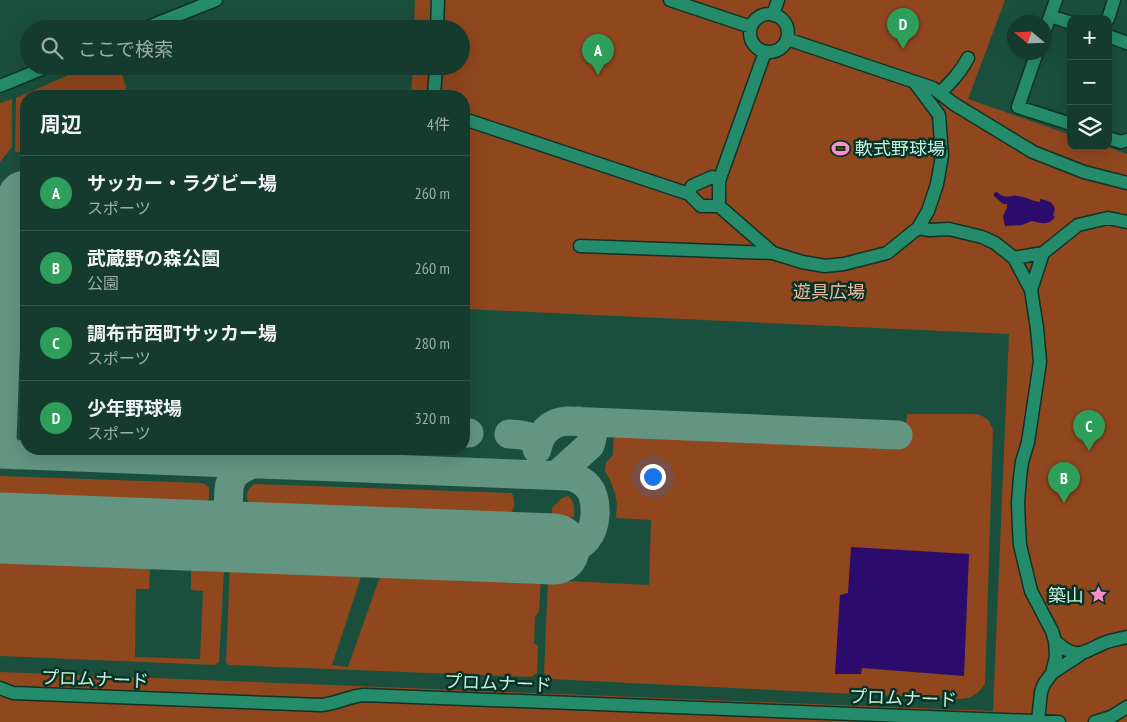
<!DOCTYPE html>
<html lang="ja">
<meta charset="utf-8">
<style>
:root{--surface:#143b2e;--page:#21463a;--text:#f1f3f6;--muted:#9dadaa;--line:#33554a;--accent:#bca0f2}
body{margin:0;font-family:"PT Sans Narrow","Noto Sans JP",sans-serif;background:var(--page);color:var(--text)}
.controls{position:absolute;right:15px;top:15px;display:grid;overflow:hidden;border-radius:10px;box-shadow:0 5px 20px #0002}
.controls button{width:45px;height:45px;display:grid;place-items:center;padding:0;border:0;border-bottom:1px solid var(--line);background:var(--surface);color:var(--text);font:25px sans-serif}
.compass{position:absolute;left:1007px;top:15px;width:45px;height:45px;border-radius:50%;background:var(--surface);box-shadow:0 5px 20px #0002;rotate:289deg}
.you{position:absolute;left:652px;top:476px;width:18px;height:18px;margin:-12px;border:4px solid #fff;border-radius:50%;background:#1a73e8;box-shadow:0 0 0 8px #1a73e833}
.badge{display:grid;place-items:center;width:32px;height:32px;border-radius:50%;background:var(--accent);color:#fff;font-size:16px;font-weight:700}
.pin{position:absolute;translate:-50% -41px;filter:drop-shadow(0 1px 2px #0008)}
.pin::after{content:'';position:absolute;top:26px;width:18px;height:15px;background:inherit;clip-path:polygon(0 0,100% 0,50% 100%)}
.list{margin:0;padding:0;list-style:none}
h2{display:flex;justify-content:space-between;align-items:center;height:65px;margin:0;padding:0 20px;font-size:21px}
h2 small{font-size:16px;font-weight:400;color:var(--muted)}
.list li{display:grid;grid-template-columns:32px 1fr auto;gap:15px;align-items:center;box-sizing:border-box;height:75px;padding:0 20px;border-top:1px solid var(--line)}
.list b{display:block;font-size:19px;white-space:nowrap}
.list p{margin:0;font-size:16px;white-space:nowrap;color:var(--muted)}
.list em{font-size:16px;font-style:normal;color:var(--muted)}
.icon{flex:none;width:28px;height:28px;fill:none;stroke:currentColor;stroke-width:2;stroke-linecap:round;stroke-linejoin:round}
.map{position:relative;flex:none;width:1127px;height:722px;overflow:hidden}
.search{position:absolute;background:var(--surface);box-shadow:0 5px 20px #0002;left:20px;top:20px;width:450px;height:55px;display:flex;align-items:center;gap:12px;box-sizing:border-box;padding:0 18px;border-radius:28px;color:var(--muted);font-size:19px}
.panel{position:absolute;background:var(--surface);box-shadow:0 5px 20px #0002;left:20px;top:90px;width:450px;height:365px;border-radius:20px}
.map>svg:first-child{display:block}
.green{fill:#90471e}
.water{fill:#2b0b6c}
.lines{fill:none;stroke-linecap:round;stroke-linejoin:round}
.taxiway{stroke:#649583;stroke-width:29}
.runway{stroke:#649583;stroke-width:71}
.minor-casing{stroke:#123126;stroke-width:15}
.minor{stroke:#258c6b;stroke-width:12}
.labels{text-anchor:middle;dominant-baseline:central;stroke-width:5;stroke-linejoin:round;paint-order:stroke}
.poi-label{font-size:18px;fill:#c4f0dd;stroke:#073225;text-anchor:start}
.park-label{font-size:18px;fill:#f1bca2;stroke:#073225}
.street-label{font-size:18px;fill:#c4f0dd;stroke:#073225}
</style>
<div class="map">
<svg width="1127" height="722" viewBox="0 0 1127 722">
<rect width="100%" height="100%" fill="#1b4f3d"/>
<path class="green" d="M415,0H1005L968,99L1071,135V146H1105L1127,154V722H0V672L993,711L1009,334L464,309V96H411L413,66H461V29H414Z
M89,66H114L121,71L126,87L125,96H26V152H15L16,98Z
M12,99V147L0,162V103Z
M907,414H975C987,417 989,419 993,430L985,684C977,695 971,699 957,699L549,679L544,673L548,580L649,585L651,520L616,518L617,504L615,493L610,480L605,471L606,463L613,455L614,434L904,445Z
M0,476L202,483L205,484L209,488V498L207,503L199,507L0,499Z
M254,484L512,493C515,502 516,508 509,515L252,508C245,501 245,490 254,484Z
M568,496C575,502 574,508 574,517L552,516V508L562,498Z
M0,562L150,567L149,589H136L135,657L200,659L203,591L191,590V568L224,570L219,662L215,665L0,656Z
M230,566L363,571L332,665L348,667L382,571L541,578L539,611L535,617L534,643L538,647L537,673L531,677L229,665L226,662Z"/>
<path class="water" d="M997,192C1005,200 1010,195 1018,196C1026,197 1032,201 1040,202V199C1047,200 1053,202 1055,209L1053,215L1055,217C1049,226 1041,223 1032,221L1022,225L1005,226L1003,216L1007,208V204H1003L994,196V193Z
M851,547L969,554L964,676L862,668L861,674H835L840,595L848,593Z"/>
<g class="lines">
<path class="taxiway" d="M464,433H469
M509,434C523,435 534,434 537,449
M537,449C540,433 550,422 567,421L898,435
M0,454L569,476C590,481 596,495 595,515C594,534 584,548 564,549
M15,455C8,452 4,448 2,441L11,198C13,190 18,185 26,185
M557,475L590,445L592,438V429L583,422L579,421
M227,510C233,525 242,535 258,538
M199,535C207,532 217,529 222,521C238,499 214,478 253,464"/>
<path class="runway" d="M0,528L554,549"/>
<defs>
<path id="minor" d="M670,0L751,27
M750 33a19 19 0 1 1 38 0a19 19 0 1 1-38 0Z
M773,15L778,0
M1051,16L1071,23
M1108,19L1114,0
M143,29L216,0
M437,29L438,0
M1044,33L1056,0
M1108,36L1127,43
M787,39L933,88L954,104L1033,152L1084,172L1127,183
M765,52L719,181V206L773,253L802,262L825,266L844,264L887,253L918,228L930,230L949,229L982,237L995,243L1014,258L1031,290L1037,328L1040,362L1028,442L1022,462L1020,477L1018,503L1019,528L1020,545L1031,591L1052,631L1055,641L1056,657L1052,673L1044,684L1041,692L1038,721
M1037,52L1018,107L1071,124
M915,83L939,115L942,156L937,184L928,211L918,228
M0,86L49,66
M940,93C951,82 961,72 968,58
M434,96L436,66
M464,119L689,194
M1108,138L1121,142L1127,140
M719,206H701L689,194L692,186L712,177L719,181
M580,246L773,253
M1014,258L1043,253L1078,225L1108,218L1127,222
M1031,290L1043,253
M1055,641C1077,661 1081,653 1104,643C1112,640 1119,639 1127,637
M1052,673L1081,654
M0,688L13,693L321,705C336,704 349,696 364,695L1059,722
M1095,722L1111,717L1127,707"/>
</defs>
<use href="#minor" class="minor-casing"/>
<use href="#minor" class="minor"/>
</g>
<defs>
<symbol id="stadium-bare" viewBox="-9 -9 18 18"><path d="M0-5a6.5 5 0 1 0 0 10a6.5 5 0 1 0 0-10ZM-3.5-1.8h7v3.6h-7Z" fill="#f98fc9" stroke="#073225" stroke-width="2.5" paint-order="stroke"/></symbol>
<symbol id="sight-bare" viewBox="-9 -9 18 18"><path d="M0-6L1.8-2.2L6-1.7L2.9 1.2L3.7 5.4L0 3.3L-3.7 5.4L-2.9 1.2L-6-1.7L-1.8-2.2Z" fill="#f98fc9" stroke="#073225" stroke-width="2.5" paint-order="stroke"/></symbol>
</defs>
<g fill-rule="evenodd">
<use href="#stadium-bare" x="828" y="136" width="25" height="25"/>
<use href="#sight-bare" x="1086" y="582" width="25" height="25"/>
</g>
<g class="labels">
<g class="poi-label">
<text x="855" y="148">軟式野球場</text>
<text x="1084" y="595" text-anchor="end">築山</text>
</g>
<g class="park-label">
<text x="829" y="291">遊具広場</text>
</g>
<g class="street-label">
<text transform="translate(95 679) rotate(2)">プロムナード</text>
<text transform="translate(498 683) rotate(2)">プロムナード</text>
<text transform="translate(903 698) rotate(2)">プロムナード</text>
</g>
</g>
</svg>
<div class="controls">
<button>+</button>
<button>−</button>
<button><svg class="icon" aria-label="layers" viewBox="0 0 24 24"><path d="M12 4l9 5-9 5-9-5zM3 14l9 5 9-5"/></svg></button>
</div>
<svg class="compass" viewBox="-18 -18 36 36"><path d="M0-13l5 13h-10z" fill="#e53935"/><path d="M0 13l5-13h-10z" fill="#9dadaa"/></svg>
<div class="you"></div>
<div class="pin badge" style="left:598px;top:75px;background:#2e9e5b">A</div>
<div class="pin badge" style="left:1064px;top:503px;background:#2e9e5b">B</div>
<div class="pin badge" style="left:1089px;top:451px;background:#2e9e5b">C</div>
<div class="pin badge" style="left:903px;top:49px;background:#2e9e5b">D</div>
<div class="search"><svg class="icon" aria-label="search" viewBox="0 0 24 24"><circle cx="10" cy="10" r="6"/><path d="M15 15l6 6"/></svg>ここで検索</div>
<section class="panel">
<h2>周辺<small>4件</small></h2>
<ul class="list">
<li><span class="badge" style="background:#2e9e5b">A</span><div><b>サッカー・ラグビー場</b><p>スポーツ</p></div><em>260 m</em></li>
<li><span class="badge" style="background:#2e9e5b">B</span><div><b>武蔵野の森公園</b><p>公園</p></div><em>260 m</em></li>
<li><span class="badge" style="background:#2e9e5b">C</span><div><b>調布市西町サッカー場</b><p>スポーツ</p></div><em>280 m</em></li>
<li><span class="badge" style="background:#2e9e5b">D</span><div><b>少年野球場</b><p>スポーツ</p></div><em>320 m</em></li>
</ul>
</section>
</div>
